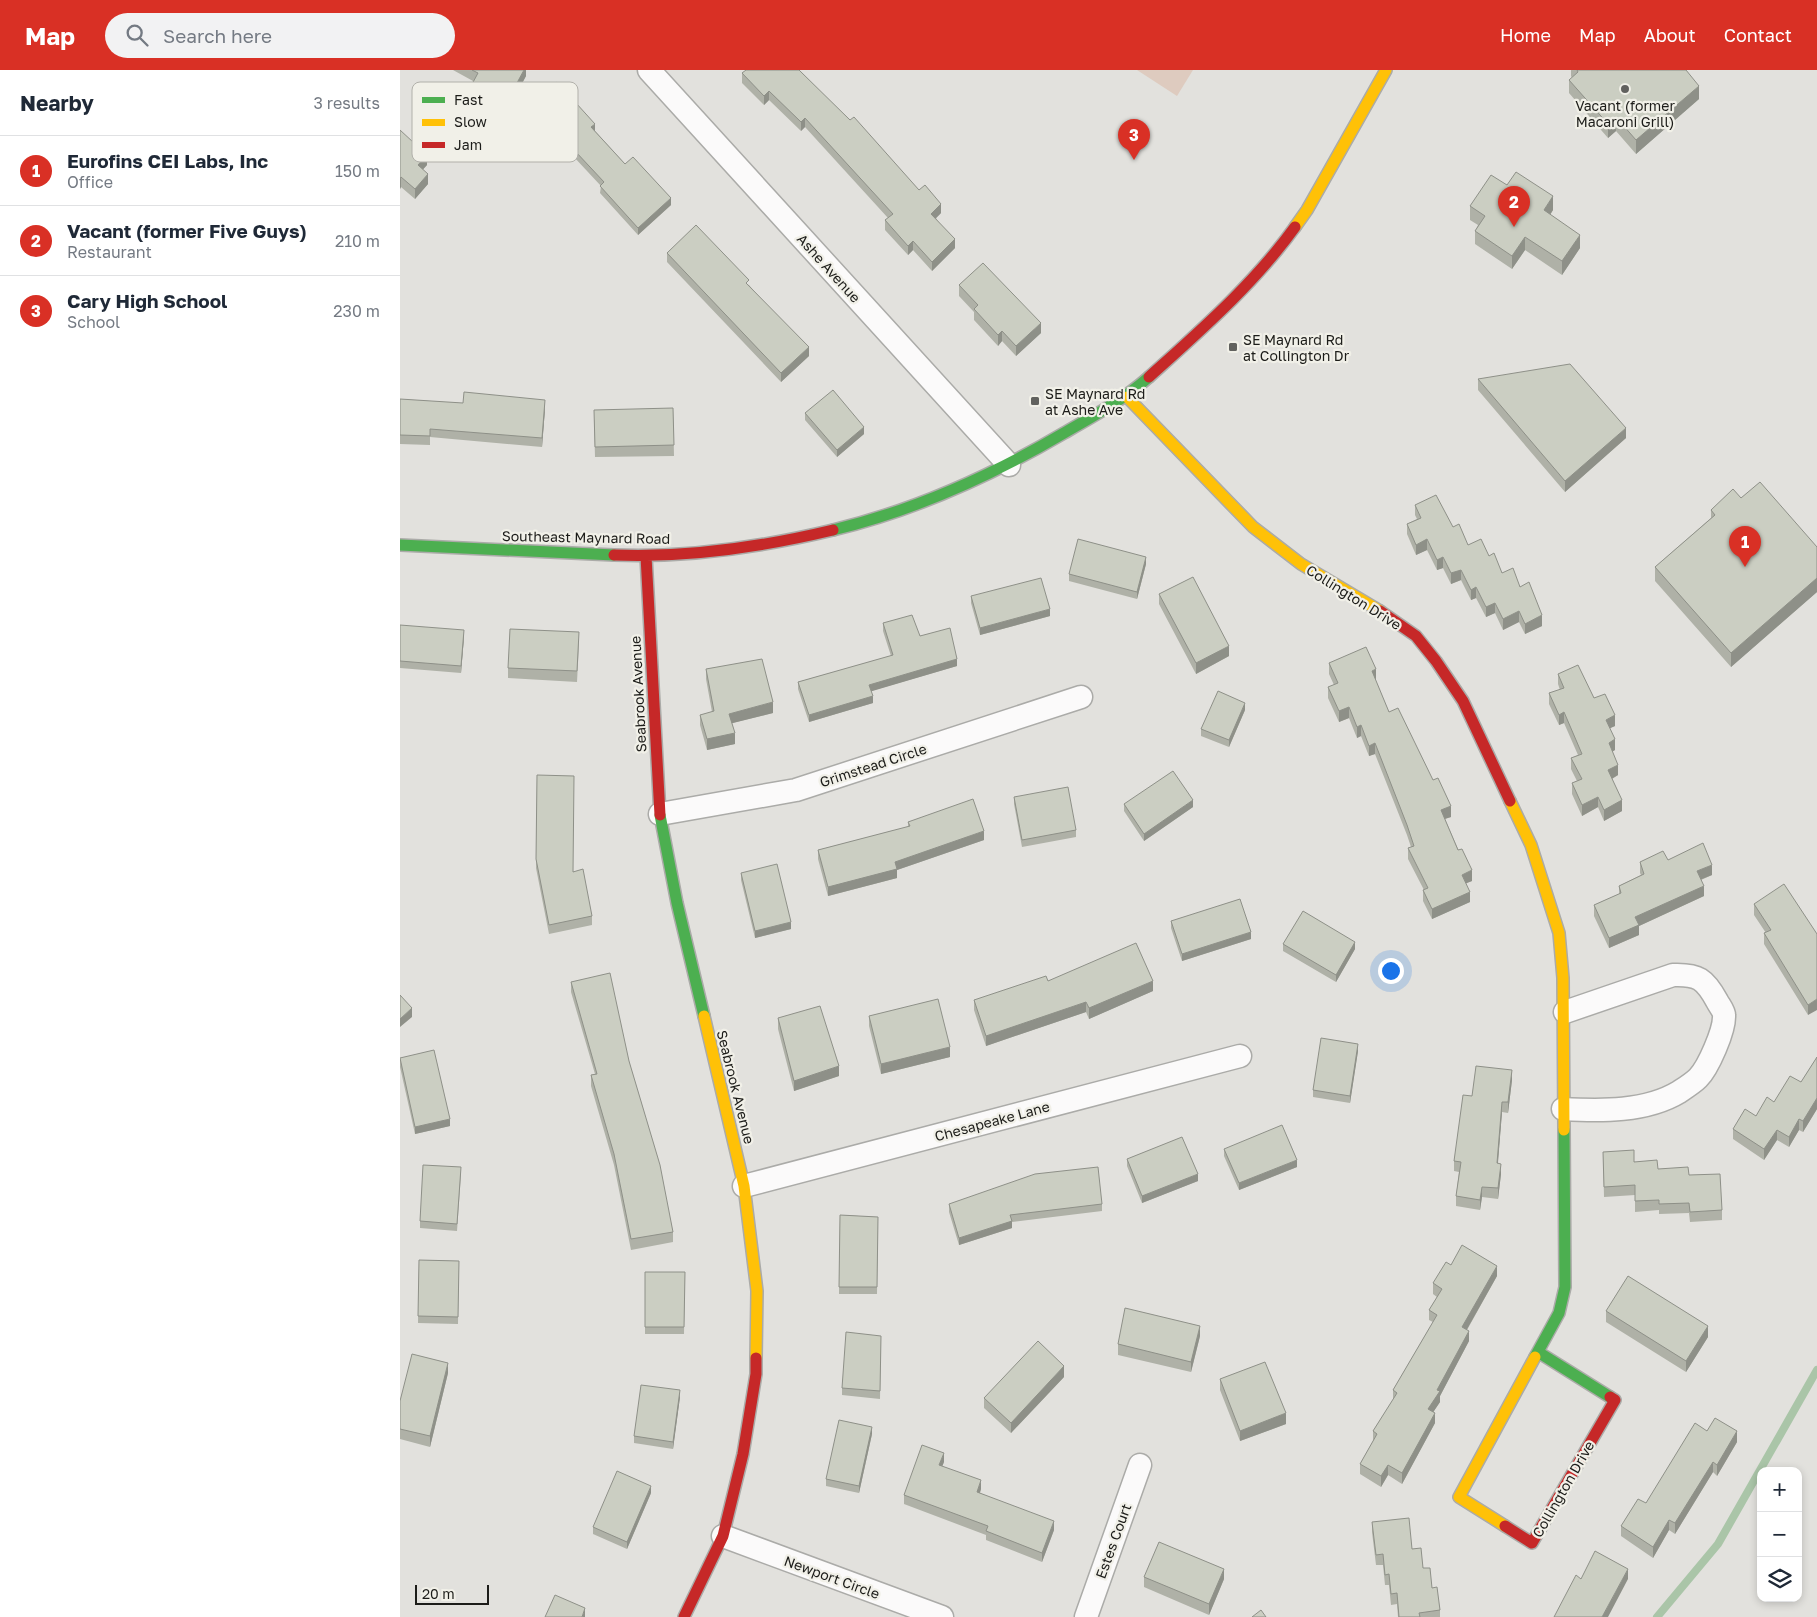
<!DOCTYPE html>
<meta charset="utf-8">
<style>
:root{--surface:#fff;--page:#f2f2f3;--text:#1f2937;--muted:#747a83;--line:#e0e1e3;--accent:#d93025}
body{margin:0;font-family:"Golos Text",sans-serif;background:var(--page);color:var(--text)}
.controls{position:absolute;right:15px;bottom:15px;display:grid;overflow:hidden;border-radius:10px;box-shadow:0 2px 8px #0003}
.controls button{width:45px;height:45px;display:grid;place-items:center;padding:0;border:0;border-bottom:1px solid var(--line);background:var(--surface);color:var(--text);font:25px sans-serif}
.scale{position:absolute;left:15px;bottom:12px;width:74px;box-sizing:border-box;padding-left:5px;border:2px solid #1c1c19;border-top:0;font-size:14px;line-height:18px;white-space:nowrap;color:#1c1c19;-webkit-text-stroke:4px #f1f0e8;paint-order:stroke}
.you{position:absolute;left:990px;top:900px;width:18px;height:18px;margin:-12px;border:4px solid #fff;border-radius:50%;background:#1a73e8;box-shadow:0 0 0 8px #1a73e833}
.badge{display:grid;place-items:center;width:32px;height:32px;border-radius:50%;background:var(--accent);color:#fff;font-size:16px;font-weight:700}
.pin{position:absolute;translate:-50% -41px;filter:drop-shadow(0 1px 2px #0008)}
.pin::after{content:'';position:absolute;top:26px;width:18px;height:15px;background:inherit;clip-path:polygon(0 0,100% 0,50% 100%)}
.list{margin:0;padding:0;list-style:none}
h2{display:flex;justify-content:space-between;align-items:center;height:65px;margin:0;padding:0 20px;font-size:21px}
h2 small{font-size:16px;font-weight:400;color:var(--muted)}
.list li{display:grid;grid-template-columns:32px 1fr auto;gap:15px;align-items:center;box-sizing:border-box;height:70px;padding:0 20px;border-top:1px solid var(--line)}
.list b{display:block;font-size:19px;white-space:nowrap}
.list p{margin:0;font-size:16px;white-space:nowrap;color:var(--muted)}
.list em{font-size:16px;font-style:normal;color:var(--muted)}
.icon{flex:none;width:28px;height:28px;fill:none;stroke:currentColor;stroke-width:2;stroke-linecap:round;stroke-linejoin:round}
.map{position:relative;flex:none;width:1417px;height:1547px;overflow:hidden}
header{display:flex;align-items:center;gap:30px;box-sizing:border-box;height:70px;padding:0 25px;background:var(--accent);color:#fff}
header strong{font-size:24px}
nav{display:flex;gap:28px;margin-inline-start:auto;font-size:18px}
.search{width:350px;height:45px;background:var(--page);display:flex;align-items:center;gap:12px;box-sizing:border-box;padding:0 18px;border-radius:28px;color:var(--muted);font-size:19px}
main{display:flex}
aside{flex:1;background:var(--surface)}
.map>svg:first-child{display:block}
.green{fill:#decbbf}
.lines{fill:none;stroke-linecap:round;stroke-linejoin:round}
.stream{stroke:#aac5a8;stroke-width:8}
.street-casing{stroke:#ababa8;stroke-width:25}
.fast-casing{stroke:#ababa8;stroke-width:14}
.slow-casing{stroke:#ababa8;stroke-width:14}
.jam-casing{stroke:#ababa8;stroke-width:14}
.street{stroke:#fbfafa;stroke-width:22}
.fast{stroke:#4caf50;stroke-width:11}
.slow{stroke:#ffc107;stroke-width:11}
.jam{stroke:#c62828;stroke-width:11}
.wall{fill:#afb1a7}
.shaded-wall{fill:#8e9088}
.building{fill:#cbcec2;stroke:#8e9088}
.poi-dot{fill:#61615e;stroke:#f1f0e8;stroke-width:2}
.labels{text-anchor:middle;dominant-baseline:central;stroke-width:4.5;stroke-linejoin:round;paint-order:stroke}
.poi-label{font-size:14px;fill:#1c1c19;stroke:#f1f0e8;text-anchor:start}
.street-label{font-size:14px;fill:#1c1c19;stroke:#f1f0e8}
.key{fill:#f1f0e8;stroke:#b1b0aa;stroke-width:1}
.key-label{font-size:14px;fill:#1c1c19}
</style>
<header>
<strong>Map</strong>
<div class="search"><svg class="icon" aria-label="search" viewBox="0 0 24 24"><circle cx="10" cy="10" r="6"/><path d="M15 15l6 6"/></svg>Search here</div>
<nav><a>Home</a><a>Map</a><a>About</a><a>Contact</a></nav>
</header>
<main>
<aside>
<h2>Nearby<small>3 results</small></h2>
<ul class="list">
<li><span class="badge">1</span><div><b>Eurofins CEI Labs, Inc</b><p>Office</p></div><em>150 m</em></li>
<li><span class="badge">2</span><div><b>Vacant (former Five Guys)</b><p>Restaurant</p></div><em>210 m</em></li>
<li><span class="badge">3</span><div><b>Cary High School</b><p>School</p></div><em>230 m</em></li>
</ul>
</aside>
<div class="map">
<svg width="1417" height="1547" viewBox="0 0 1417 1547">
<rect width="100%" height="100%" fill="#e2e1dd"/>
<path class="green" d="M737,0H793L777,26Z"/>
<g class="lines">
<path class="stream" d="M1257,1547L1318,1474L1417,1300"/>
<defs>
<path id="street" d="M249,0L609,395
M260,744L396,720L681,627
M1163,1039C1201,1041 1246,1042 1279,1022C1285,1018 1293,1013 1298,1008C1308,998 1325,960 1324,945C1324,941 1319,935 1317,931C1305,909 1298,904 1273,905L1165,942
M344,1116L840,986
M323,1466L542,1547
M686,1547L740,1395"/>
<path id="fast" d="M433,460C516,440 591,406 664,363C694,346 723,330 749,307
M0,475L214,485
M260,745L277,833L304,946
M1138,1282L1210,1327
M1135,1287L1159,1243L1165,1217L1164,1060"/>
<path id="slow" d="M895,157L907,140L986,0
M727,327L853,457L901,494L980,541
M1110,731L1131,775L1159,863L1163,908L1164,1060
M304,946L344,1116L357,1221L356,1288
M1105,1456L1059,1427L1135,1287"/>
<path id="jam" d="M749,307C801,260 854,214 895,157
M214,485C287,488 362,477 433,460
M246,486L260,745
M980,541L1016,566L1036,591L1063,631L1110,731
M1105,1456L1132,1473L1215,1330L1210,1327
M284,1547L323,1466L343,1384L356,1304V1288"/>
</defs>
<use href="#street" class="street-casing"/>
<use href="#fast" class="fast-casing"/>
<use href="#slow" class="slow-casing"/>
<use href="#jam" class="jam-casing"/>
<use href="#street" class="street"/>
<use href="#fast" class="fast"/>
<use href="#slow" class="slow"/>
<use href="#jam" class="jam"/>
</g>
<path class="wall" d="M53,0H126V6L105,45L71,27V16L73,11Z
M345,0H399L519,120L541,143L536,148L555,178L532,201L513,180L508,185L485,160V150L488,148L405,57L401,61L369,30L364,35L342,13V3L345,1Z
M1171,0H1286L1299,29L1236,84L1216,61L1208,68L1169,23V10L1172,8L1171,6Z
M132,35L195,61L225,94L271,135L238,165L200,123L201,116L132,42Z
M0,60L27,95L23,99L28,114L15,129L1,117L0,119Z
M1107,115L1153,140L1150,145L1180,178L1162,205L1125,180L1112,199L1075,174V161L1078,155L1070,150V136Z
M267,183L349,215L409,286L381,312L267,192Z
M559,215L641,263L616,286L602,271L598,276L574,250V242L559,226Z
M1078,309L1226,368L1165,422L1078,320Z
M0,329L145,339L142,377L30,367V375L0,374Z
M273,338L274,386L195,387L194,350Z
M405,343L464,364L437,387L405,350Z
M1341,428L1417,477V522L1331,597L1255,511V497L1311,448V440Z
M1015,435L1053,457L1068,475L1089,486L1102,503L1120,517L1142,556L1125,564L1119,552L1103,560L1095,543L1086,547L1076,528L1071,530L1061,510L1051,514L1043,498L1037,500L1027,480L1016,485L1007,464V454L1017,449L1015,445Z
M746,494L737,529L669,511V504Z
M759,524L829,586L796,604L759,534Z
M571,526L650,546L580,565L571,533Z
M483,553L520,566L557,596L471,621L473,633L409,652L398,619V612L491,586L483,561Z
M0,555L64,567L61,603L0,598Z
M179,573L177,612L108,608V598Z
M929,593L976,609H975L989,642L1051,747L1045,749L1072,811L1066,813L1070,832L1032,849L1023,831V820H1024L1008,789V778L1011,777L1007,765L975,684L969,686L961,666L957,668L949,648L939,652L928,628V617L934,615L929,604Z
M306,599L373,643L332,653L335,674L307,680L300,655V645L312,642L306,609Z
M1158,604L1194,628L1215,656L1210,658L1215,680L1212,681L1218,705L1212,709L1222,741L1204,751L1198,737L1182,746L1172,724V713L1177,711L1171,699V688L1178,685L1164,653L1159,655L1149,634V623L1160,620L1158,614Z
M845,640L829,677L801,666V659Z
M137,705L173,801L192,846V855L149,864L136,798Z
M614,727L676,760V767L622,777L614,734Z
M724,734L793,737L744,771L724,741Z
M508,752L584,770L497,800V808L428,826L418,789V780L508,757Z
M1268,790L1312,805L1301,810L1304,826L1239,856V865L1209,878L1194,846V835L1219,824V816L1241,805L1240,803V792Z
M341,803L391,859L355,868L341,810Z
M1354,834L1417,864L1408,945L1364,874V863H1366L1354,845Z
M771,851L851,869L782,891L771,858Z
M883,874L955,879L936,912L883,881Z
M648,911L753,921L689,949L686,942L586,976L574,940V930Z
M171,912L229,991L273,1162V1172L231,1180L214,1095L191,1016V1005L195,1004L171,922Z
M469,946L550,987L481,1004L469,956Z
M378,948L439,1006L394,1021L378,959Z
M958,981L950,1033L913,1027V1020Z
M1417,987V1039L1403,1062L1399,1060L1389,1077L1377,1070L1364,1090L1333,1069V1059L1356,1046L1401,1012Z
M0,988L50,1056L15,1064L0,997Z
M1112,1010L1108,1043L1102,1042L1098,1093L1101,1104L1098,1129L1082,1127L1080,1140L1056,1136V1126L1059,1102L1054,1101V1091L1072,1026Z
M824,1079L897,1097L839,1120L824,1086Z
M1203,1082L1258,1099L1289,1105L1322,1140V1150L1290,1152L1289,1143L1259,1144V1140L1235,1142V1125L1204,1127Z
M727,1089L798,1111L742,1133L727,1096Z
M61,1104L57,1161L20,1158V1151Z
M549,1134H702V1141L612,1152V1158L559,1175L549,1142Z
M440,1145L478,1147L477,1224H439Z
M19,1190L59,1191L58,1254L18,1253Z
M1051,1195L1097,1206L1067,1260L1069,1271L1040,1326V1332L1033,1342L1035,1353L1002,1414L988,1405L981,1417L960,1404V1394L973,1371V1361L993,1330V1320L1033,1252L1029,1250V1240L1037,1227L1033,1224V1213Z
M285,1202L284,1264H245V1257Z
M1206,1241L1308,1267L1286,1302L1206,1252Z
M481,1266L480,1329L442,1325V1318Z
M800,1266L791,1302L718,1285V1274Z
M48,1303L30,1377L0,1369V1331Z
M664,1307L611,1363L584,1338V1328Z
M820,1309L886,1354L840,1371L820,1320Z
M280,1327L273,1379L234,1373V1366Z
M1307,1361L1337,1372L1317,1406L1313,1402L1275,1464L1269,1460L1253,1488L1221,1466V1456L1246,1433Z
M472,1364L459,1423L426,1416V1409Z
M544,1392L542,1396L581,1419L580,1423L654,1460L642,1492L586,1470V1465L504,1434V1425Z
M251,1423L227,1479L193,1464V1457Z
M972,1452L1012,1479L1023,1498L1032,1518L1040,1540V1547H998L997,1534L991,1535L989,1515H985L983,1495H976L972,1462Z
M744,1507L824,1509L809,1545L744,1517Z"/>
<path class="shaded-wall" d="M124,0H126V6L105,45V35Z
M1299,16V29L1236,84V70Z
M369,21V30L364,35V26Z
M1216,47V61L1208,68V54Z
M405,48V57L401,61V52Z
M195,54V61L191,64V57Z
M27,85V95L18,105V95Z
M28,104V114L15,129V119Z
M1,107V117L0,119V109Z
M1153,126V140L1144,154V140Z
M271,128V135L238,165V158Z
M541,134V143L531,153V144Z
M1180,165V178L1162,205V191Z
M1125,167V180L1112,199V186Z
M555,169V178L532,201V192Z
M513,171V180L508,185V176Z
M641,253V263L616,286V276Z
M602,261V271L598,276V265Z
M409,277V286L381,312V303Z
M145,330V339L142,377V368Z
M464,357V364L437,387V380Z
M1226,358V368L1165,422V411Z
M1027,469V480L1016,485V475Z
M746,487V494L737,529V522Z
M1043,487V498L1037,500V490Z
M1061,500V510L1051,514V503Z
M1417,508V522L1331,597V583Z
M1076,517V528L1071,530V520Z
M1095,533V543L1086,547V537Z
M650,539V546L580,565V558Z
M1119,541V552L1103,560V549Z
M1142,545V556L1125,564V554Z
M64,560V567L61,603V596Z
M829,576V586L796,604V593Z
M557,589V596L469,622V615Z
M976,599V609L972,611V601Z
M473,626V633L409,652V645Z
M373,632V643L329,654V644Z
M845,633V640L829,677V670Z
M949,637V648L939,652V641Z
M1164,642V653L1159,655V645Z
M1215,645V656L1206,660V650Z
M961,655V666L957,668V657Z
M335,663V674L307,680V669Z
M1215,669V680L1209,684V673Z
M975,673V684L969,686V676Z
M1218,695V705L1208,711V700Z
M1198,727V737L1182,746V735Z
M793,730V737L744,771V764Z
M1222,730V741L1204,751V740Z
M1051,736V747L1041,750V740Z
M584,761V770L497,800V808L428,826V817L495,792Z
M1312,795V805L1297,811V801Z
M1072,800V811L1062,815V805Z
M1304,816V826L1239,856V865L1209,878V868L1235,847Z
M1070,822V832L1032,849V839Z
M391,852V859L355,868V861Z
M851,862V869L782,891V884Z
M955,872V879L936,912V905Z
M753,911V921L689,949V938Z
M1417,929V940L1408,945V935Z
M686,932V942L586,976V966Z
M12,938V947L0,957V949Z
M958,974V981L950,1033V1026Z
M550,977V987L481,1004V994Z
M439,996V1006L394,1021V1011Z
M1112,1000V1010L1108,1043V1032Z
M1417,1028V1039L1403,1062V1051Z
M1102,1032V1042L1097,1103V1093Z
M50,1049V1056L15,1064V1057Z
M1399,1049V1060L1389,1077V1067Z
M1377,1060V1070L1364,1090V1079Z
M897,1090V1097L839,1120V1113Z
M1101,1094V1104L1098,1129V1118Z
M798,1104V1111L742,1133V1126Z
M1082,1117V1127L1080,1140V1130Z
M612,1151V1158L559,1175V1168Z
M1097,1196V1206L1062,1268V1257Z
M800,1256V1266L791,1302V1292Z
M1308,1256V1267L1286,1302V1291Z
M1069,1261V1271L1040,1326V1332L1028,1350V1339L1037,1320Z
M48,1293V1303L30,1377V1366Z
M664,1296V1307L611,1363V1353Z
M280,1320V1327L273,1379V1372Z
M886,1343V1354L840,1371V1361Z
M1035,1343V1353L1002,1414V1403Z
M472,1357V1364L459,1423V1416Z
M1337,1361V1372L1317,1406V1395Z
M544,1383V1392L539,1404V1395Z
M1313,1392V1402L1275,1464V1453Z
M988,1395V1405L981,1417V1406Z
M581,1410V1419L577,1431V1422Z
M251,1416V1423L227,1479V1472Z
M1269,1450V1460L1253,1488V1477Z
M654,1451V1460L642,1492V1483Z
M824,1499V1509L809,1545V1534Z
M1228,1499V1509L1208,1547H1202Z
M185,1538V1547H182Z"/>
<path class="building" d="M72,0H124L105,35L71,16L78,3Z
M346,0H399L450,50L454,47L519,120L525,115L541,134L531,144L555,169L532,192L513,171L508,176L485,150L493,144L405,48L401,52L369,21L364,26L342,3Z
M1177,0H1286L1299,16L1236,70L1216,47L1208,54L1169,10L1178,2Z
M157,12L195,54L191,57L225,94L233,87L271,128L238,158L200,116L204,112L132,35Z
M0,60L27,85L18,95L28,104L15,119L1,107L0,109Z
M1116,102L1153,126L1144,140L1180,165L1162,191L1125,167L1112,186L1075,161L1085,146L1070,136L1091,105L1107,115Z
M296,155L349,210L346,213L409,277L381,303L267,183Z
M583,193L641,253L616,276L602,261L598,265L574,239L578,235L559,215Z
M1170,294L1226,358L1165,411L1078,309Z
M433,320L464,357L437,380L405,343Z
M64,322L145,330L142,368L30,359V366L0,365V329L63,333Z
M273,338L274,375L195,377L194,340Z
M1360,412L1417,477V508L1331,583L1255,497L1315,445L1311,440L1333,419L1341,428Z
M1036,425L1053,457L1059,454L1068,475L1081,469L1089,486L1094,483L1102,503L1113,498L1120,517L1129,512L1142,545L1125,554L1119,541L1103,549L1095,533L1086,537L1076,517L1071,520L1061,500L1051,503L1043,487L1037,490L1027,469L1016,475L1007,454L1021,448L1015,435Z
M678,469L746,487L737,522L669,504Z
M793,507L829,576L796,593L759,524Z
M641,508L650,539L580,558L571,526Z
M512,545L520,566L550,558L557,589L469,615L473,626L409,645L398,612L493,585L483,553Z
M0,555L64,560L61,596L0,591Z
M110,559L179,562L177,601L108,598Z
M966,577L976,599L972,601L989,642L998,638L1033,710L1038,708L1051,736L1041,740L1058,780L1062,779L1072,800L1062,805L1070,822L1032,839L1023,820L1028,818L1008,778L1014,776L1007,755L975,673L969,676L961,655L957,657L949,637L939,641L928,617L938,613L929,593Z
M362,589L373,632L329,644L335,663L307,669L300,645L314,641L306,599Z
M1178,595L1194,628L1205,624L1215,645L1206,650L1215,669L1209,673L1218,695L1208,700L1222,730L1204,740L1198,727L1182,735L1172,713L1182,709L1171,688L1182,684L1164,642L1159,645L1149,623L1164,618L1158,604Z
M818,621L845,633L829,670L801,659Z
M773,701L793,730L744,764L724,734Z
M137,705L174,706L173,802L183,799L192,846L149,855L136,789Z
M668,717L676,760L622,770L614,727Z
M573,729L584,761L495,792L497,799L428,817L418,780L510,756L508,752Z
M1303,773L1312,795L1297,801L1304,816L1235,847L1239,855L1209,868L1194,835L1221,823L1219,816L1244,804L1240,792L1263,781L1268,790Z
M377,794L391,852L355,861L341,803Z
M1384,814L1417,864V929L1408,935L1364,863L1371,860L1354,834Z
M840,829L851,862L782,884L771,851Z
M903,841L955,872L936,905L883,874Z
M736,873L753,911L689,938L686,932L586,966L574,930L646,906L648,911Z
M210,903L229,991L260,1095L273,1162L231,1169L214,1084L191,1005L197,1004L171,912Z
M0,925L12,938L0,949Z
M538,929L550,977L481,994L469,946Z
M420,936L439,996L394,1011L378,948Z
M921,968L958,974L950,1026L913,1020Z
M34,980L50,1049L15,1057L0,988Z
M1417,987V1028L1403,1051L1399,1049L1389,1067L1377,1060L1364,1079L1333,1059L1345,1039L1356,1046L1367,1027L1374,1032L1390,1006L1401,1012Z
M1076,996L1112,1000L1108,1032H1102L1097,1093L1101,1094L1098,1118L1082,1117L1080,1130L1056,1126L1061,1092L1054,1091L1063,1025L1072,1026Z
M882,1055L897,1090L839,1113L824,1079Z
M782,1067L798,1104L742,1126L727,1089Z
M1234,1080V1092L1257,1090L1258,1099L1288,1097L1289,1105L1320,1104L1322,1140L1290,1142L1289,1133L1259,1134V1130L1235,1131V1115L1204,1117L1203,1082Z
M23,1095L61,1097L57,1154L20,1151Z
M698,1097L702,1134L610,1145L612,1151L559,1168L549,1134L635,1104Z
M440,1145L478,1147L477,1217H439Z
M1062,1175L1097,1196L1062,1257L1069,1261L1037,1320L1040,1321L1028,1339L1035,1343L1002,1403L988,1395L981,1406L960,1394L977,1364L973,1361L997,1323L993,1320L1037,1245L1029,1240L1042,1219L1033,1213L1046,1192L1051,1195Z
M19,1190L59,1191L58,1247L18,1246Z
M245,1202H285L284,1257H245Z
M1228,1206L1308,1256L1286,1291L1206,1241Z
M725,1238L800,1256L791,1292L718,1274Z
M446,1262L481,1266L480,1321L442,1318Z
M638,1271L664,1296L611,1353L584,1328Z
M12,1284L48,1293L30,1366L0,1359V1331Z
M865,1292L886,1343L840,1361L820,1309Z
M241,1315L280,1320L273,1372L234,1366Z
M1315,1348L1337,1361L1317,1395L1313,1392L1275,1453L1269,1450L1253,1477L1221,1456L1238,1429L1246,1433L1295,1353L1307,1361Z
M439,1350L472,1357L459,1416L426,1409Z
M522,1375L544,1383L539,1395L581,1410L577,1422L654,1451L642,1483L586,1461L588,1456L504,1425Z
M217,1401L251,1416L227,1472L193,1457Z
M1009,1448L1012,1479L1021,1478L1023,1498H1030L1032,1518L1037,1517L1040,1540L1019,1543L1020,1547H999L997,1523L991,1524L989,1504L985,1505L983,1484L976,1485L972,1452Z
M759,1472L824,1499L809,1534L744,1507Z
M1195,1481L1228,1499L1202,1547H1154L1176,1505L1181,1509Z
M155,1525L185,1538L182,1547H145Z
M861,1540L866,1547H852Z"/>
<g class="poi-dot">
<circle cx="1225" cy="19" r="5"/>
<rect x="828" y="272" width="10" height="10" rx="2.5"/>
<rect x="630" y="326" width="10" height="10" rx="2.5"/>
</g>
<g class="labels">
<g class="poi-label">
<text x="1225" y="35" text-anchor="middle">Vacant (former<tspan x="1225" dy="16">Macaroni Grill)</tspan></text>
<text x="843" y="269">SE Maynard Rd<tspan x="843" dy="16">at Collington Dr</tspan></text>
<text x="645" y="323">SE Maynard Rd<tspan x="645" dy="16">at Ashe Ave</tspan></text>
</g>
<g class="street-label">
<text transform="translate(429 198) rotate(48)">Ashe Avenue</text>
<text transform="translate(186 467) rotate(1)">Southeast Maynard Road</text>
<text transform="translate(954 527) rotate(32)">Collington Drive</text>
<text transform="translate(238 624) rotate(-93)">Seabrook Avenue</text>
<text transform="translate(473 695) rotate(-18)">Grimstead Circle</text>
<text transform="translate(336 1017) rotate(76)">Seabrook Avenue</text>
<text transform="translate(592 1051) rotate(-15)">Chesapeake Lane</text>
<text transform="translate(1163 1419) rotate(-60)">Collington Drive</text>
<text transform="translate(713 1471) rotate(-70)">Estes Court</text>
<text transform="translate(432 1507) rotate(20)">Newport Circle</text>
</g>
</g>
<rect x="12" y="12" width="166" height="80" rx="8" class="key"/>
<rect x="22" y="27" width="23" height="6" fill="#4caf50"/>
<rect x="22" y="49" width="23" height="7" fill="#ffc107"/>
<rect x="22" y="72" width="23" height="6" fill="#c62828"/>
<g class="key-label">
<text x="54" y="35">Fast</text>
<text x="54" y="57">Slow</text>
<text x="54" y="80">Jam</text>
</g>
</svg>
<div class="controls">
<button>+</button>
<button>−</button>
<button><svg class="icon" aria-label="layers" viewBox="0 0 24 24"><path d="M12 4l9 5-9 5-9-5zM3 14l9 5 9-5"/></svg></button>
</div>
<div class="scale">20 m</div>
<div class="you"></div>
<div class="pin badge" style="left:1345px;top:497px">1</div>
<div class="pin badge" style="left:1114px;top:157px">2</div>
<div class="pin badge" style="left:734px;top:90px">3</div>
</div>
</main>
